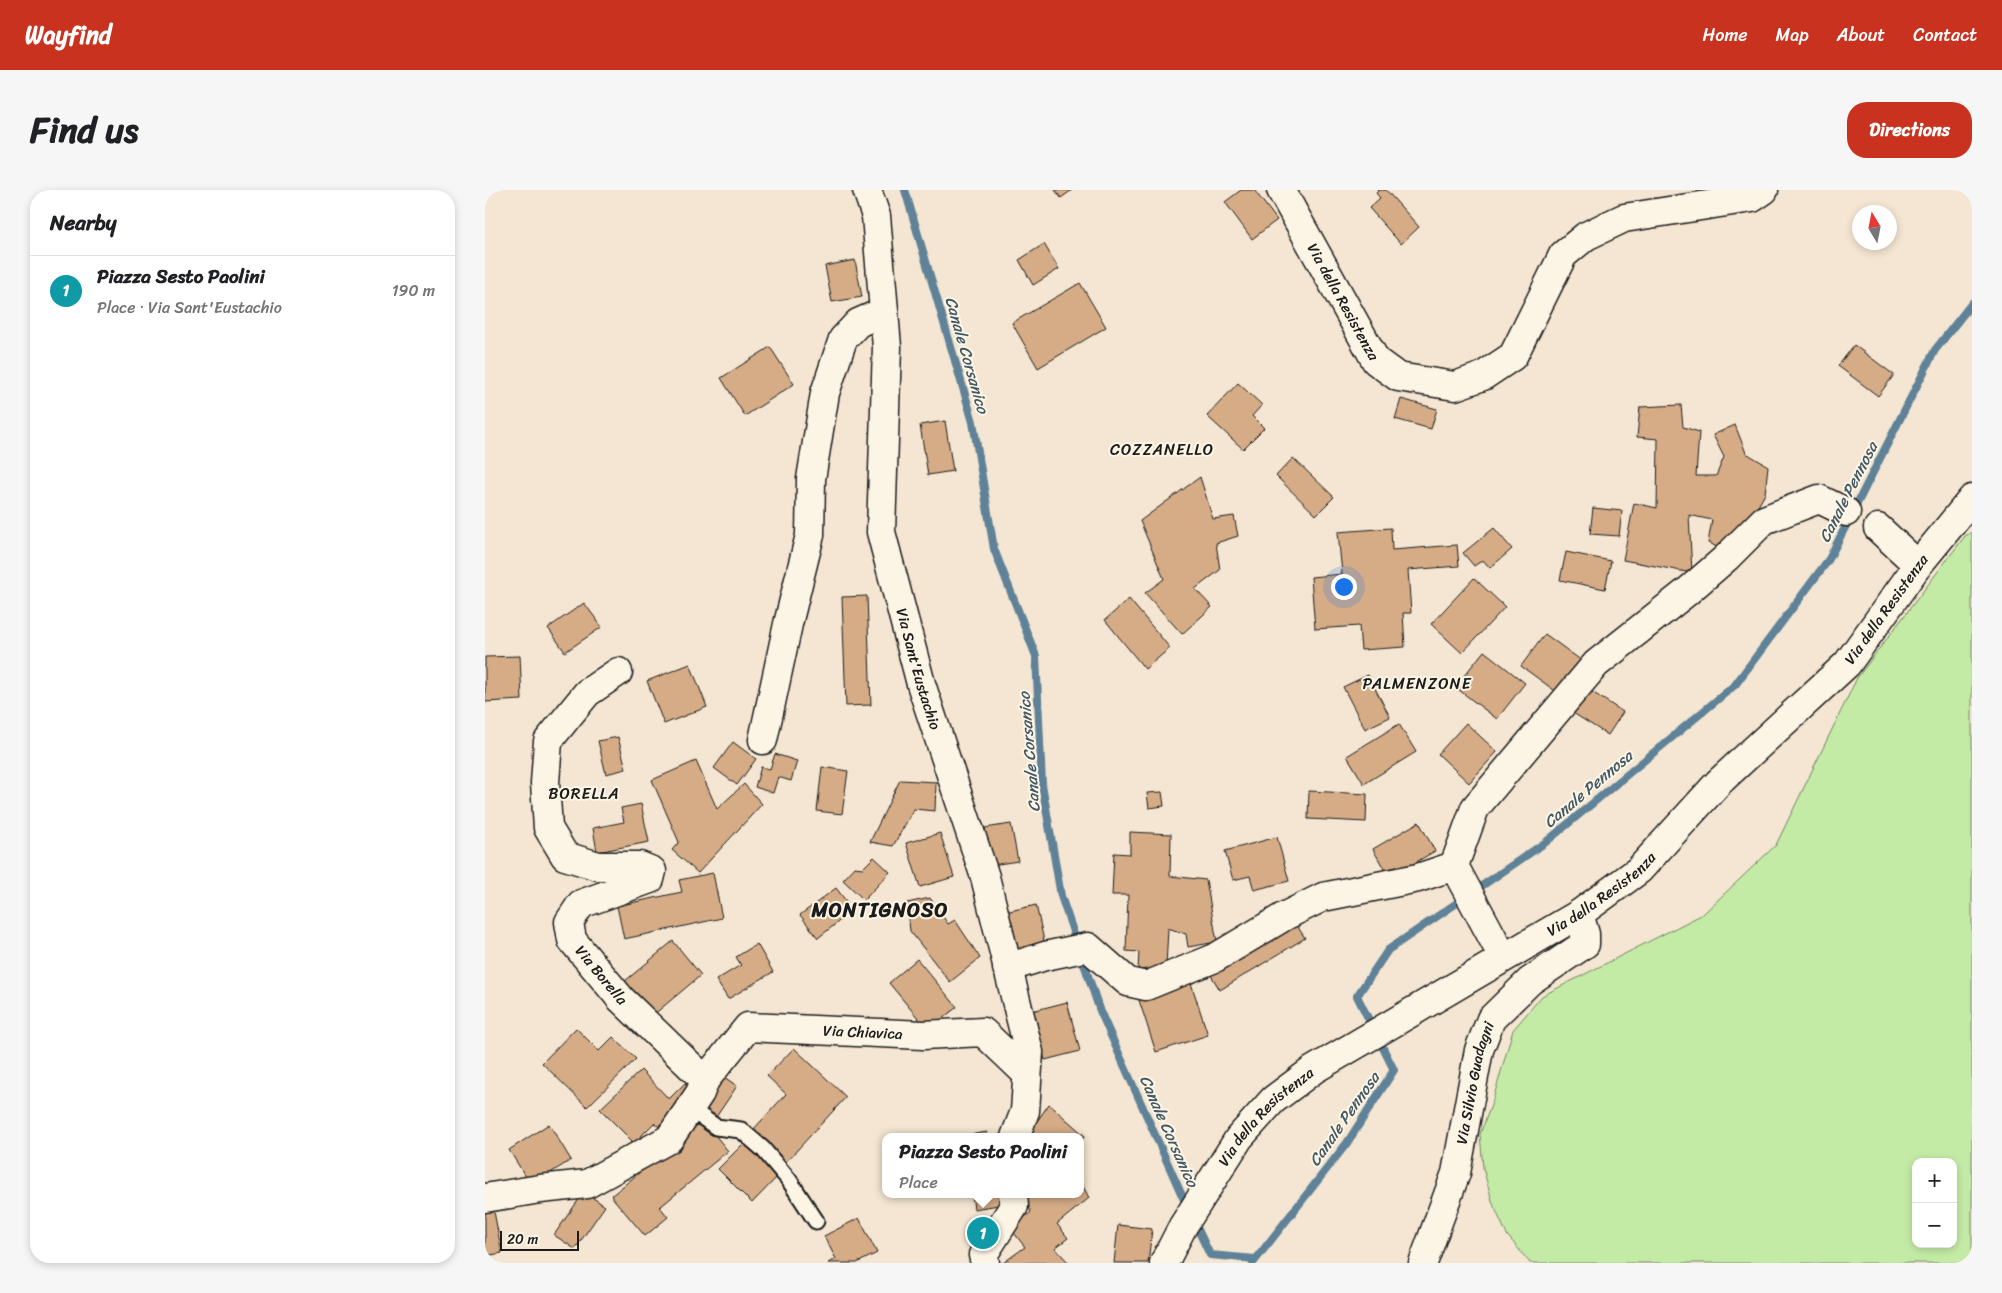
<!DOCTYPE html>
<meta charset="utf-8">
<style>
:root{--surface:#fff;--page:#f6f6f6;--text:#202124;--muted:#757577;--line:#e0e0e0;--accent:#c8321e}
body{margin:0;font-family:Sriracha,sans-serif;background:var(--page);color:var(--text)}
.controls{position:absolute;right:15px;bottom:15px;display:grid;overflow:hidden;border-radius:10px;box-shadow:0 2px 8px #0003}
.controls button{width:45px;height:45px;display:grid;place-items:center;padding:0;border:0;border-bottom:1px solid var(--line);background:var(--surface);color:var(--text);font:25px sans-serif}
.compass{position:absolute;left:1367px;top:15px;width:45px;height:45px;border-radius:50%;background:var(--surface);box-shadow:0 2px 8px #0003;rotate:350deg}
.scale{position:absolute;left:15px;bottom:12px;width:79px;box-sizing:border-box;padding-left:5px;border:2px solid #1c1c1c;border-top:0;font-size:14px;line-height:18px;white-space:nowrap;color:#1c1c1c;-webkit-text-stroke:4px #fcf5e5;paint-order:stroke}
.you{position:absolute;left:858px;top:396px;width:18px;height:18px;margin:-12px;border:4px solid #fff;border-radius:50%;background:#1a73e8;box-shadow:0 0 0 8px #1a73e833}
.badge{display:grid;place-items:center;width:32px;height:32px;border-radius:50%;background:var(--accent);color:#fff;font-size:16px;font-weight:700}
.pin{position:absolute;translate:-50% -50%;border:2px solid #fff;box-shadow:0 1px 5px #0006}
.popup{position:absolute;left:397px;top:943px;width:202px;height:65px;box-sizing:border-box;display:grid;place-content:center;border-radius:10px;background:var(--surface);filter:drop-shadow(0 1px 4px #0005);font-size:16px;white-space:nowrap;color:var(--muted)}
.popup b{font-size:19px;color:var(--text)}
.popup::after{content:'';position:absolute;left:50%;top:100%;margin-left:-10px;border:10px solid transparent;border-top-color:var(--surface)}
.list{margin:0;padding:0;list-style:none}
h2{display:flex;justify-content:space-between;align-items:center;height:65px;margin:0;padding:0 20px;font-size:21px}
h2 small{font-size:16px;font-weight:400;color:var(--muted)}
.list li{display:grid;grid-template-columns:32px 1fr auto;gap:15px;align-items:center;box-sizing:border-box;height:70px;padding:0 20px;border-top:1px solid var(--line)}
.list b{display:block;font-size:19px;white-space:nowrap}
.list p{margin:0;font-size:16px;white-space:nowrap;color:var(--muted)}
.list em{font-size:16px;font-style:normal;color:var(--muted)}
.map{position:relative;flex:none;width:1487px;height:1073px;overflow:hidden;border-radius:20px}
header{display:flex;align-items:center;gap:30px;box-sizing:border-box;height:70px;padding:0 25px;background:var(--accent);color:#fff}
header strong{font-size:24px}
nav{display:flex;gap:28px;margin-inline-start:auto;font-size:18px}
.intro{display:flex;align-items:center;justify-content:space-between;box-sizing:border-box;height:120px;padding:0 30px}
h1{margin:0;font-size:35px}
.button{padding:12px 22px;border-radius:20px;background:var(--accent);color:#fff;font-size:18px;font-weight:700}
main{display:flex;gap:30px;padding:0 30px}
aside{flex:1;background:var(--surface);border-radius:20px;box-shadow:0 2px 8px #0003}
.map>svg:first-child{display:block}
.green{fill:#c4eba6;stroke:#708461;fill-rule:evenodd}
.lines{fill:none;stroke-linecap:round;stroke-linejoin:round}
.stream{stroke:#5f8298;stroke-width:8}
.building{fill:#d6ac87;stroke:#1c1c1c}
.lane-casing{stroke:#1c1c1c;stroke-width:19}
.street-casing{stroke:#1c1c1c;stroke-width:31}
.secondary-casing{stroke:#1c1c1c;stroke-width:31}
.lane{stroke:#fcf5e5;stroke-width:15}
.street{stroke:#fcf5e5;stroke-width:28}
.secondary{stroke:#fcf5e5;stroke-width:28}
.labels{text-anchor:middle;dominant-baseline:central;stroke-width:4;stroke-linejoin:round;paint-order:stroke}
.street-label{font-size:15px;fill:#1c1c1c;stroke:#fcf5e5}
.water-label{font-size:16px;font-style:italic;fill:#435864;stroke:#fcf5e5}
.neighbourhood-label{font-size:16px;letter-spacing:1px;fill:#1c1c1c;stroke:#fcf5e5}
.district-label{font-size:20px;font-weight:bold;letter-spacing:1px;fill:#1c1c1c;stroke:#fcf5e5}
</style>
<header>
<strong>Wayfind</strong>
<nav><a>Home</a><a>Map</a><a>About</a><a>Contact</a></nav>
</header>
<div class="intro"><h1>Find us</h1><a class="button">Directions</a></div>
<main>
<aside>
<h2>Nearby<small></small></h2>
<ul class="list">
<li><span class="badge" style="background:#0f9aa8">1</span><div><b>Piazza Sesto Paolini</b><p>Place · Via Sant'Eustachio</p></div><em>190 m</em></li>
</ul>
</aside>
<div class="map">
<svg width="1487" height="1073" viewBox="0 0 1487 1073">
<rect width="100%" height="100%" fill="#f4e6d2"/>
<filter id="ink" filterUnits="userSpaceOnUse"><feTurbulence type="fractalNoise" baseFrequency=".02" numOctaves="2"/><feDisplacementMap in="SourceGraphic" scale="10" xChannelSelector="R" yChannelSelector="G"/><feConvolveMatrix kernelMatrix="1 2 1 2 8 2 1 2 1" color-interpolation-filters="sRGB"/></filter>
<g filter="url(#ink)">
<path class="green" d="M1487,342V1073H1045L1022,1045L1008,1014L998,978L995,944L1007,913L1028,840L1057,806L1218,724L1291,655L1372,488L1480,346ZM1431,972H1468V1054H1431Z"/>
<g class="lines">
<path class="stream" d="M420,0L488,232L509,359L551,466L557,594L576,706L615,821L703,1019
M709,1031L725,1065L770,1069
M768,1073L862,953L909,880L872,806L903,760L1061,652L1250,495L1344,369L1450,160L1487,113"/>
</g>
<path class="building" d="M570,0H587L576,8Z
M756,0H769L792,30L767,49L740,12Z
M894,0H901L934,37L916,54L884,18L895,8L891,3Z
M559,54L574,79L548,95L534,70Z
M370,70L377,107L347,112L340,76Z
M595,93L621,137L553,178L527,133Z
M1369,155L1409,185L1393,206L1353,176Z
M285,157L309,194L260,226L236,188Z
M753,193L777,215L767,226L779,238L758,259L722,226Z
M916,209L952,219L946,239L910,229Z
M1196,215L1198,237L1214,242L1211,286H1231L1239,267L1228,245L1250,235L1261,263L1283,276L1280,304L1246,363L1223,353L1227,330L1204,325L1207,383L1138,370L1149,313L1172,318L1173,249L1152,247L1155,217Z
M460,231L468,281L443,285L435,235Z
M808,268L849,307L831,325L791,286Z
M715,287L728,329L749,326L753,346L731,353L735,380L710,399L727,417L697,444L660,403L679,389L655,331Z
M1108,318L1137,321L1134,346L1105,344Z
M906,338L907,360L972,355L974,376L923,380L926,423H918L920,457L876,460L874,436L830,439L826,387L857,384L853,342Z
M1009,338L1027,359L1005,378L998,370L989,376L978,363Z
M1081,362L1126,371L1120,399L1075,390Z
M989,388L1020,417L977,463L946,434Z
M382,406L386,515L361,516L357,407Z
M644,409L685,458L660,479L620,430Z
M99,413L117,437L80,462L63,438Z
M1060,444L1097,471L1073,503L1036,476Z
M999,461L1040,493L1012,529L970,497Z
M35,466L37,510L0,512V467Z
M205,474L222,517L179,534L162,491Z
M883,485L905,527L880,539L858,497Z
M1104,500L1138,522L1123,545L1088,523Z
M981,533L1012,562L984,593L953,564Z
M914,534L931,562L879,594L862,566Z
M133,547L141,579L121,584L113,551Z
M248,552L271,569L252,595L229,578Z
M290,564L312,571L306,591L293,587L288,603L270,597L276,577L285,579Z
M211,571L232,619L259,594L277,614L213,683L187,660L194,652L167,590Z
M337,577L363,581L357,624L332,621Z
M415,590L451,592L450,621L429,619L408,656L385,652Z
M824,601L882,604L881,632L823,629Z
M677,602L679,616L664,618L662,603Z
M156,614L164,652L112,662L108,638L139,632L136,618Z
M934,632L950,661L904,688L888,659Z
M526,634L533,671L507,675L500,638Z
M645,642L686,644L685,686L721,690L732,752L703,757L701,744L683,738L681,777L653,780L654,762L641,761L643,705H627L629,663L645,664Z
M455,643L469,687L435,697L421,653Z
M792,647L804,691L769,700L765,686L748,690L740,661Z
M389,667L405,682L379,710L358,690L370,677L378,678Z
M228,683L237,728L139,749L132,716L197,702L194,690Z
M351,698L368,720L333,748L315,725Z
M445,708L463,734L470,730L495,768L465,792L425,741L422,713Z
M551,715L562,764L527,771L516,723Z
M805,725L820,748L735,800L721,777Z
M188,751L216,785L167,826L139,792Z
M272,754L288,782L243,809L231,790L256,775L251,767Z
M432,769L472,817L443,840L404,793Z
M704,787L723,845L671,862L652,804Z
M582,812L595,861L560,870L547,821Z
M91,838L114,861L128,847L151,869L102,917L57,873Z
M309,858L361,907L301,972L267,941L301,904L282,886Z
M156,880L184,909L200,893L211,905L181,942L169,933L149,953L115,919Z
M232,882L252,896L229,930L209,916Z
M564,914L600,946L596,951V947H541Z
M218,930L243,961L175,1017L183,1027L160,1046L126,1006Z
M64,934L86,970L46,995L24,960Z
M502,942V947H478V946Z
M259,953L293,986L267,1013L233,979Z
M596,992L604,1008L572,1034L583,1048L570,1058L584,1073H518L540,1057L526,1039L546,1022L538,1004H596Z
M99,1002L120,1016L90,1059L69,1045Z
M487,1004H525L526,1013L489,1019Z
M7,1011L17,1063L0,1066V1013Z
M374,1028L392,1063L372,1073H343L351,1069L339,1046Z
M633,1035L667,1039L663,1073H629Z"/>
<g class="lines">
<defs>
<path id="lane" d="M203,921L217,927L231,937L256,940L278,959L304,990L331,1031"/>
<g id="street">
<path id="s1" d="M382,0L391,26L402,157L396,342L436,494L500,687L544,862L540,921L530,947"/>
<path d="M1393,338L1433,375"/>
<path id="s2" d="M133,482L102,503L63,551L60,593L63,638L80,666L113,676H155L167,681L165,689L96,714L84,732L87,750L136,809L220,890"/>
<path d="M278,550L303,434L325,345L326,289L340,203L358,149L373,133L398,122"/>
<path d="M1018,767L969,676L990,618L1111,474L1203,401L1241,368L1279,330L1334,309L1361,322"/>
<path d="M522,778L560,766L603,757L643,792L661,796L730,768L800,726L838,707L933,688L969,676"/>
<path id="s3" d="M0,1008L55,999L102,994L184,949L215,903L220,890L263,837L438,845L498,842L542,884"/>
<path d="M500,1073L498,1065L529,1016L528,1004"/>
<path id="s4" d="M938,1073L971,983L994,860L1006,829L1045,791L1100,754V744L1094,724"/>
</g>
<g id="secondary">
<path id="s5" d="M796,0L891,171L913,187L970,196L998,186L1028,166L1078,65L1101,46L1139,28L1267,8L1279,0"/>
<path id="s6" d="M679,1073L698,1036L754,948L788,910L828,880L1094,724L1154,680L1234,592L1362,474L1433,375L1487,309"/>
</g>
</defs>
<use href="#lane" class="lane-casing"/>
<use href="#street" class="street-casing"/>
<use href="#secondary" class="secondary-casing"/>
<use href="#lane" class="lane"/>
<use href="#street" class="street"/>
<use href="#secondary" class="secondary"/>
</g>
</g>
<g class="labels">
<g class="street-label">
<text stroke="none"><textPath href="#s5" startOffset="128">Via della Resistenza</textPath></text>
<text stroke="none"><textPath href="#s6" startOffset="990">Via della Resistenza</textPath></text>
<text stroke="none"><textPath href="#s1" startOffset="486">Via Sant'Eustachio</textPath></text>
<text stroke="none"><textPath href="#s6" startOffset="585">Via della Resistenza</textPath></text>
<text stroke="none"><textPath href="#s2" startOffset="476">Via Borella</textPath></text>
<text stroke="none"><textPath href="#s3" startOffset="449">Via Chiavica</textPath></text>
<text stroke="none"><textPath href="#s4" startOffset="188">Via Silvio Guadagni</textPath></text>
<text stroke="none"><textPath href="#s6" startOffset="180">Via della Resistenza</textPath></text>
</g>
<g class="water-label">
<text transform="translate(482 165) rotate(74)">Canale Corsanico</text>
<text transform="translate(1363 302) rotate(-63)">Canale Pennosa</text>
<text transform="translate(544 562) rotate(-95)">Canale Corsanico</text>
<text transform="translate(1103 599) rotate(-40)">Canale Pennosa</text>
<text transform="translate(859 929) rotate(-55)">Canale Pennosa</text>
<text transform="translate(684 941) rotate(66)">Canale Corsanico</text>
</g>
<g class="neighbourhood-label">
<text x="677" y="259">COZZANELLO</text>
<text x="932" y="493">PALMENZONE</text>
<text x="99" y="603">BORELLA</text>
</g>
<g class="district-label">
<text x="395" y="720">MONTIGNOSO</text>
</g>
</g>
</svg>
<div class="controls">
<button>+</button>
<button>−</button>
</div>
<svg class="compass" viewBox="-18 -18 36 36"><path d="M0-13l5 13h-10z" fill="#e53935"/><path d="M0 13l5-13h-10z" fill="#757577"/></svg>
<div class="scale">20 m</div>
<div class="you"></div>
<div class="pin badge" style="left:498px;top:1043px;background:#0f9aa8">1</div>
<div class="popup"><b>Piazza Sesto Paolini</b>Place</div>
</div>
</main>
